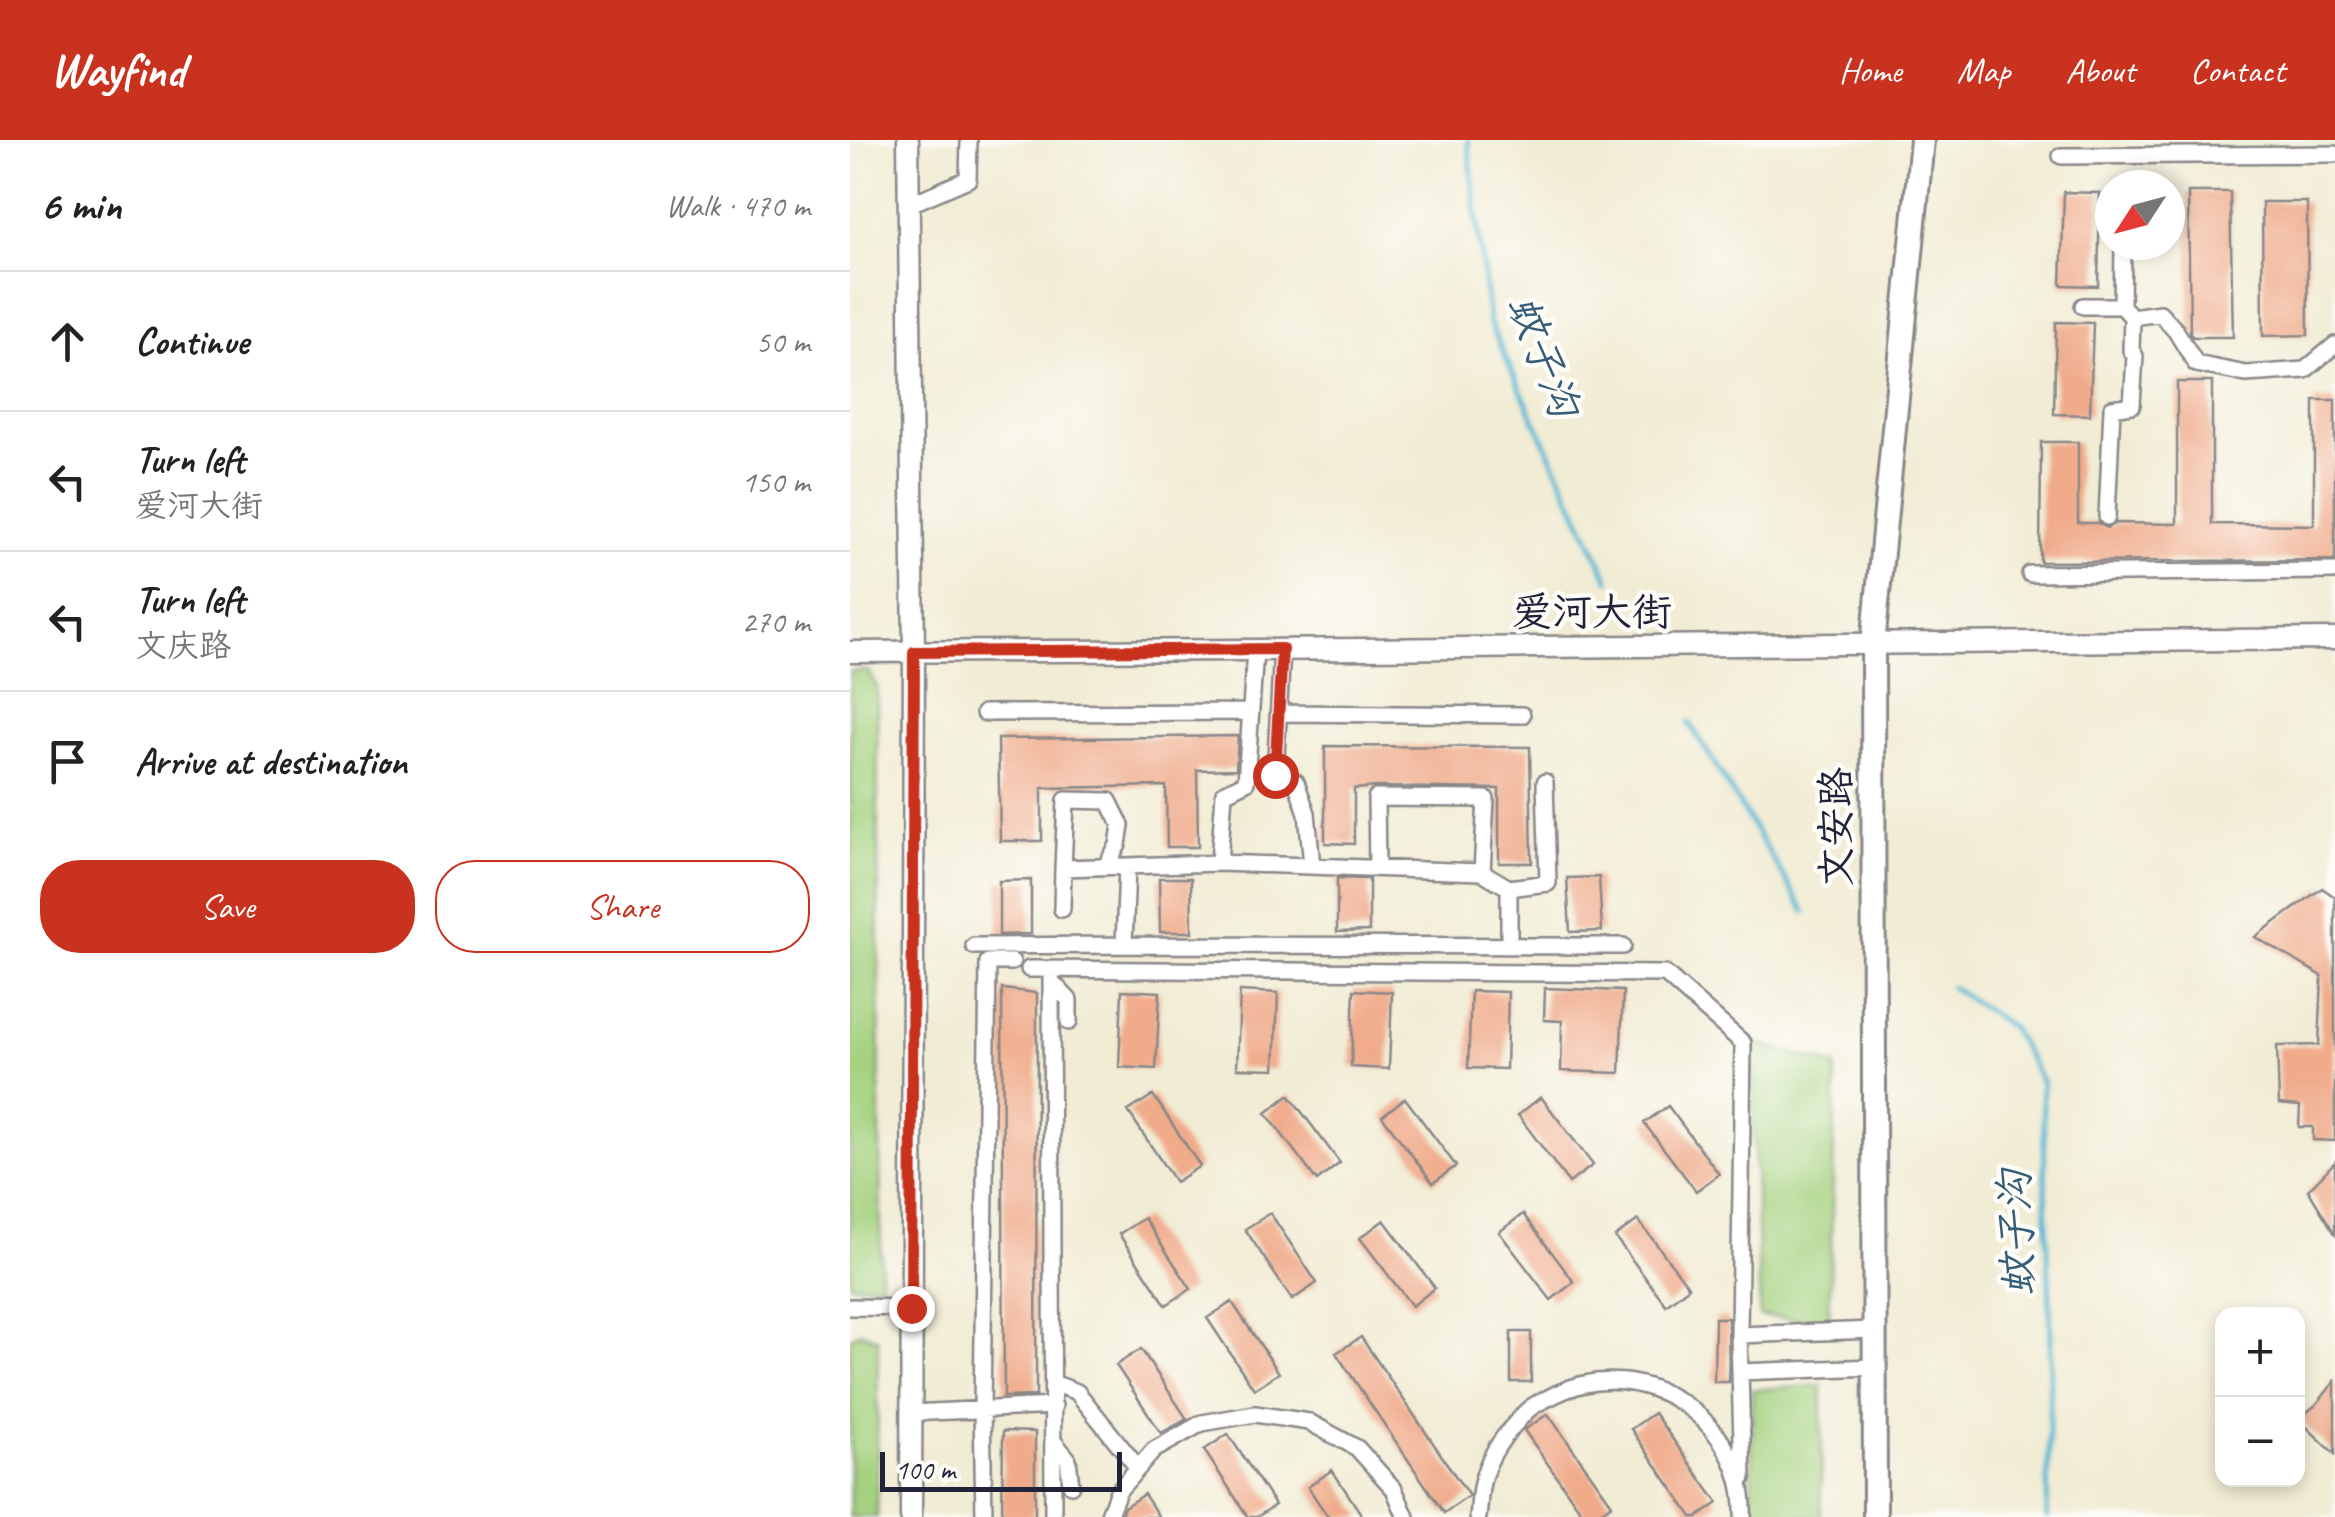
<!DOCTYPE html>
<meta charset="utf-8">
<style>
:root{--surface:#fff;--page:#f2f2f2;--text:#222;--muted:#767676;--line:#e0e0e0;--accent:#c8321e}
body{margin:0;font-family:Caveat,"LXGW WenKai TC",sans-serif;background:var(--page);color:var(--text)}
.controls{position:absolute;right:30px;bottom:30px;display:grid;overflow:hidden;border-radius:20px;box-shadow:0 5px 15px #0003}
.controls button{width:90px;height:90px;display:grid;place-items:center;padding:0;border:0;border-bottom:2px solid var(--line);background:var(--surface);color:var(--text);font:50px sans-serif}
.compass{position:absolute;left:1245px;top:30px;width:90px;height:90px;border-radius:50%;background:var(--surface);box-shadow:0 5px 15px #0003;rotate:234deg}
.scale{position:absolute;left:30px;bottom:25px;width:242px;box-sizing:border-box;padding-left:10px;border:5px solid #22223b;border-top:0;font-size:28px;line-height:35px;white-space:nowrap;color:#22223b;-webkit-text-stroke:8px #fdfcf7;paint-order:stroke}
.stop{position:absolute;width:30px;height:30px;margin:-22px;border:8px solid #c8321e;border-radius:50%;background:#fff}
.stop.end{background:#c8321e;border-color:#fff;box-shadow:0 2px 10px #0008}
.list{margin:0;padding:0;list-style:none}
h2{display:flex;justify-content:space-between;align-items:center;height:130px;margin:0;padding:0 40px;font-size:42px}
h2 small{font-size:32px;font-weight:400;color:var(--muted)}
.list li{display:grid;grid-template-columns:65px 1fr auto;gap:30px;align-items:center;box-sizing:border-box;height:140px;padding:0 40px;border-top:2px solid var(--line)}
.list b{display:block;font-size:38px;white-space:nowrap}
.list p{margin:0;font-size:32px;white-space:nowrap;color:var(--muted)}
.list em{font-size:32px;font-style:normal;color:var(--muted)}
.actions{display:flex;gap:20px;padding:30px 40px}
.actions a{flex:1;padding:22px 0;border:2px solid var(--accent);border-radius:40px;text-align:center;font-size:35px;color:var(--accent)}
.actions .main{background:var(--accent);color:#fff}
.icon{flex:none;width:55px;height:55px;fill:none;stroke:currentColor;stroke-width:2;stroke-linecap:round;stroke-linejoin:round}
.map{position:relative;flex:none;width:1485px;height:1377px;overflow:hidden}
header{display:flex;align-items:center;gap:60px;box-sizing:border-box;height:140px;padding:0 50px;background:var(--accent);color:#fff}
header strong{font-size:48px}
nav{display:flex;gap:55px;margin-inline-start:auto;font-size:35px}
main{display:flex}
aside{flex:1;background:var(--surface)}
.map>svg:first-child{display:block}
.green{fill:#a5d280;stroke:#647a5e;stroke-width:2.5}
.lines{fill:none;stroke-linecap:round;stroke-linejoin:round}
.stream{stroke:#54b6d3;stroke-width:5}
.building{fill:#f0ab8b}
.minor-casing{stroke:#8a8788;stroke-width:20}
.tertiary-casing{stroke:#8a8788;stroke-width:25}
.secondary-casing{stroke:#8a8788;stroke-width:28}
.minor{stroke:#fff;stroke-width:15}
.tertiary{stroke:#fff;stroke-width:20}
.secondary{stroke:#fff;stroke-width:22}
.route{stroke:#c8321e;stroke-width:12}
.labels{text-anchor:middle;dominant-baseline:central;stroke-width:9;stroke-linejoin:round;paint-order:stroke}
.street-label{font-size:40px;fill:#22223b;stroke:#fdfcf7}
.water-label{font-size:42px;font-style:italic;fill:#365d78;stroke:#fdfcf7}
</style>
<header>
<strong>Wayfind</strong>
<nav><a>Home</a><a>Map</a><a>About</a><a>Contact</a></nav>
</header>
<main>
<aside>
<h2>6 min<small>Walk · 470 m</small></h2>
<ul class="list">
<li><svg class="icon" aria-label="ahead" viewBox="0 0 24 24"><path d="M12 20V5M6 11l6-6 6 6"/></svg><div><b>Continue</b></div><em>50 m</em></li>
<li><svg class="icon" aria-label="left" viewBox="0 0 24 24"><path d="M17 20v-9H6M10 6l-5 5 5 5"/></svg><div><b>Turn left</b><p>爱河大街</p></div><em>150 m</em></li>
<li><svg class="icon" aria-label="left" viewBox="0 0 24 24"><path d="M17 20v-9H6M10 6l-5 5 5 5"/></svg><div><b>Turn left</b><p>文庆路</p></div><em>270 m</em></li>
<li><svg class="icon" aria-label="arrive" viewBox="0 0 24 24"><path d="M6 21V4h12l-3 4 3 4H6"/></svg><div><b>Arrive at destination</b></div></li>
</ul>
<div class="actions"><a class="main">Save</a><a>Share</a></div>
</aside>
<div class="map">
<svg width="1485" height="1377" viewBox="0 0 1485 1377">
<rect width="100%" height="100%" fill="#fdfcf7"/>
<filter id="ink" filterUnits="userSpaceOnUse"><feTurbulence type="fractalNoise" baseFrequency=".01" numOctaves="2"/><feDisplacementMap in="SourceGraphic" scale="20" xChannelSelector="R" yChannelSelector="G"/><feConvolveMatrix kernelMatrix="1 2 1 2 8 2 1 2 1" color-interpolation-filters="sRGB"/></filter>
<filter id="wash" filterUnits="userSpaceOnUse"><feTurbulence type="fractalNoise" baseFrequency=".0048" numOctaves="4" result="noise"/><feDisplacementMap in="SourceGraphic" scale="40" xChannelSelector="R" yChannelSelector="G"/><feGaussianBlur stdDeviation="2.25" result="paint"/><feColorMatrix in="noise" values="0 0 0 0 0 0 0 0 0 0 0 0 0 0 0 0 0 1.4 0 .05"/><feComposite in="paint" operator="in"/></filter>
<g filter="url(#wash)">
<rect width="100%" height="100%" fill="#f1ecd4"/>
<path class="green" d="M0,531H19L27,547L31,1145L0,1144Z
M901,901L986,926L979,1182L910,1176Z
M11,1192L28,1199L27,1377H0V1197Z
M972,1245L971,1377H902V1250Z"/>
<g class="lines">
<path class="stream" d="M618,0L639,182L759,440
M839,582L955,772
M1101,847L1161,887L1192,942L1201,1195L1197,1377"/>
</g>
<g id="blocks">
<path class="building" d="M1214,52L1250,53L1248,146L1211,145Z
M1338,52H1380L1383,197H1343L1340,193Z
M1412,62H1457L1458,195L1413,196Z
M1206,182L1243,183L1240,275L1204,274Z
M1327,242H1362V384L1464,385V260H1485V420L1190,422L1191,302H1228V383H1248L1257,388L1266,383L1327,384Z
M388,596L386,629L347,630L348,707H317L316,646L192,648V701H150L148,599Z
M475,606L680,607L682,723H649V649L526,647L504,649V704L475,703Z
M749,737L752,791L720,792L717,738Z
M309,738H341L342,792H310Z
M487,738L519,739V791L487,792Z
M181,740V794L149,795V741Z
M1472,748L1485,757V1001L1463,1000V987H1449L1450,966L1429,964L1427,906L1469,905L1472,836L1405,797Z
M695,848L773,851L770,933L711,931L712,881L694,880Z
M152,849L187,853L186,1256L154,1257Z
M272,850L310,852L306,929L269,927Z
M504,850L542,852L539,929L501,927Z
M390,851L428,853L425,929L387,928Z
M621,851L658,852L656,929L618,928Z
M303,955L350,1026L325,1042L278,971Z
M439,955L490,1023L467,1041L416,973Z
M691,957L743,1025L719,1043L668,975Z
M555,958L606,1026L583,1043L532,976Z
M818,966L869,1034L846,1051L794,983Z
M1485,1022V1094L1458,1050Z
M420,1073L467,1143L442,1160L395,1089Z
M673,1074L724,1142L701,1160L649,1092Z
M294,1078L341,1149L316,1165L269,1094Z
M534,1080L585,1148L562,1166L510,1098Z
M788,1080L839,1147L816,1165L765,1097Z
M382,1162L429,1233L404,1249L357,1178Z
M865,1178H878L879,1242H864Z
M661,1192H681V1242H661Z
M511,1197L619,1356L594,1373L486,1213Z
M291,1209L337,1279L311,1293L266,1225Z
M1485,1241V1314L1448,1279L1466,1265Z
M804,1273L868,1363L848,1377H842L781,1289Z
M698,1274L762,1364L743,1377H735L674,1290Z
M153,1291L185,1292V1377H152Z
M378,1294L425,1365L407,1377H398L354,1310Z
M482,1330L513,1377H478L458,1347Z
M294,1354L309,1377H270L274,1367Z"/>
</g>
</g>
<g filter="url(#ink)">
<use href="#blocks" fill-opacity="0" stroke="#8a8788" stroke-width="2.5"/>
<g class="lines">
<defs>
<path id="minor" d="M1211,16L1485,14
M58,65L118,39L119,0
M1233,166H1272L1282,177L1310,173L1326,191L1346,224L1396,234L1455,230L1485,205
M1272,166L1273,109L1281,105
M1257,377L1262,268L1282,265L1285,216L1281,210L1282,177
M1180,434L1485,431
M432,509L425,635L446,642L457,673L462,726
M134,573L401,572
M429,573L672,575
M369,723L632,732L659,748V806
M255,727L268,705L271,685L259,661L216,660L213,728L369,723L374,653L396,642L405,510
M527,728L526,658L636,659L632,732
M659,748L698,743L695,642
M212,769L213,728
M274,805L773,806
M124,806L274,805L277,726
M179,829L815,834L893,903L889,1195L1024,1190
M201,830L203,1377
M201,841L219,860V882
M0,1167L61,1168
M889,1195L893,1338
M890,1232L1025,1227
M203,1243L227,1252L288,1328
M60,1273L204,1266
M204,1302L218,1319L221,1345
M134,1377L132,1269L138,822H162
M258,1377L268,1351L304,1310L352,1283L405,1274L459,1282L507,1308L544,1349L556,1377
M628,1377C630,1365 629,1351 633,1339C638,1319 650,1301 663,1286C668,1281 673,1274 679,1269C686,1263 697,1259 706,1254C792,1211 897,1282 893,1377"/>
<path id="tertiary" d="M58,0L64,512L61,1377
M0,512L405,510L1485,499"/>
<path id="secondary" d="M1025,1377L1023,505L1072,0"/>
</defs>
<use href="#minor" class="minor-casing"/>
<use href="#tertiary" class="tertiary-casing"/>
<use href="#secondary" class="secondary-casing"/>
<use href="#minor" class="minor"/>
<use href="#tertiary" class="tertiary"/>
<use href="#secondary" class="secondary"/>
</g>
</g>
<g class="lines" filter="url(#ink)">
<path class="route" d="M61,1168L64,512L432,509L425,635"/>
</g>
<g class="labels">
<g class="street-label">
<text x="742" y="472">爱河大街</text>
<text transform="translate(986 687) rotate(-90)">文安路</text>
</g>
<g class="water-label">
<text transform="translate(693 216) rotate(69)">蚊子沟</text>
<text transform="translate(1167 1093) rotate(-92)">蚊子沟</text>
</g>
</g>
</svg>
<div class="controls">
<button>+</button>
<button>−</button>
</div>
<svg class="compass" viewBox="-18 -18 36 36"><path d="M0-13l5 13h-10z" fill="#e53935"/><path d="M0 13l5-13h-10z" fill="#767676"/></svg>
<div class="scale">100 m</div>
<div class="stop" style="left:425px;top:635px"></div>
<div class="stop end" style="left:61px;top:1168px"></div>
</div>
</main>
